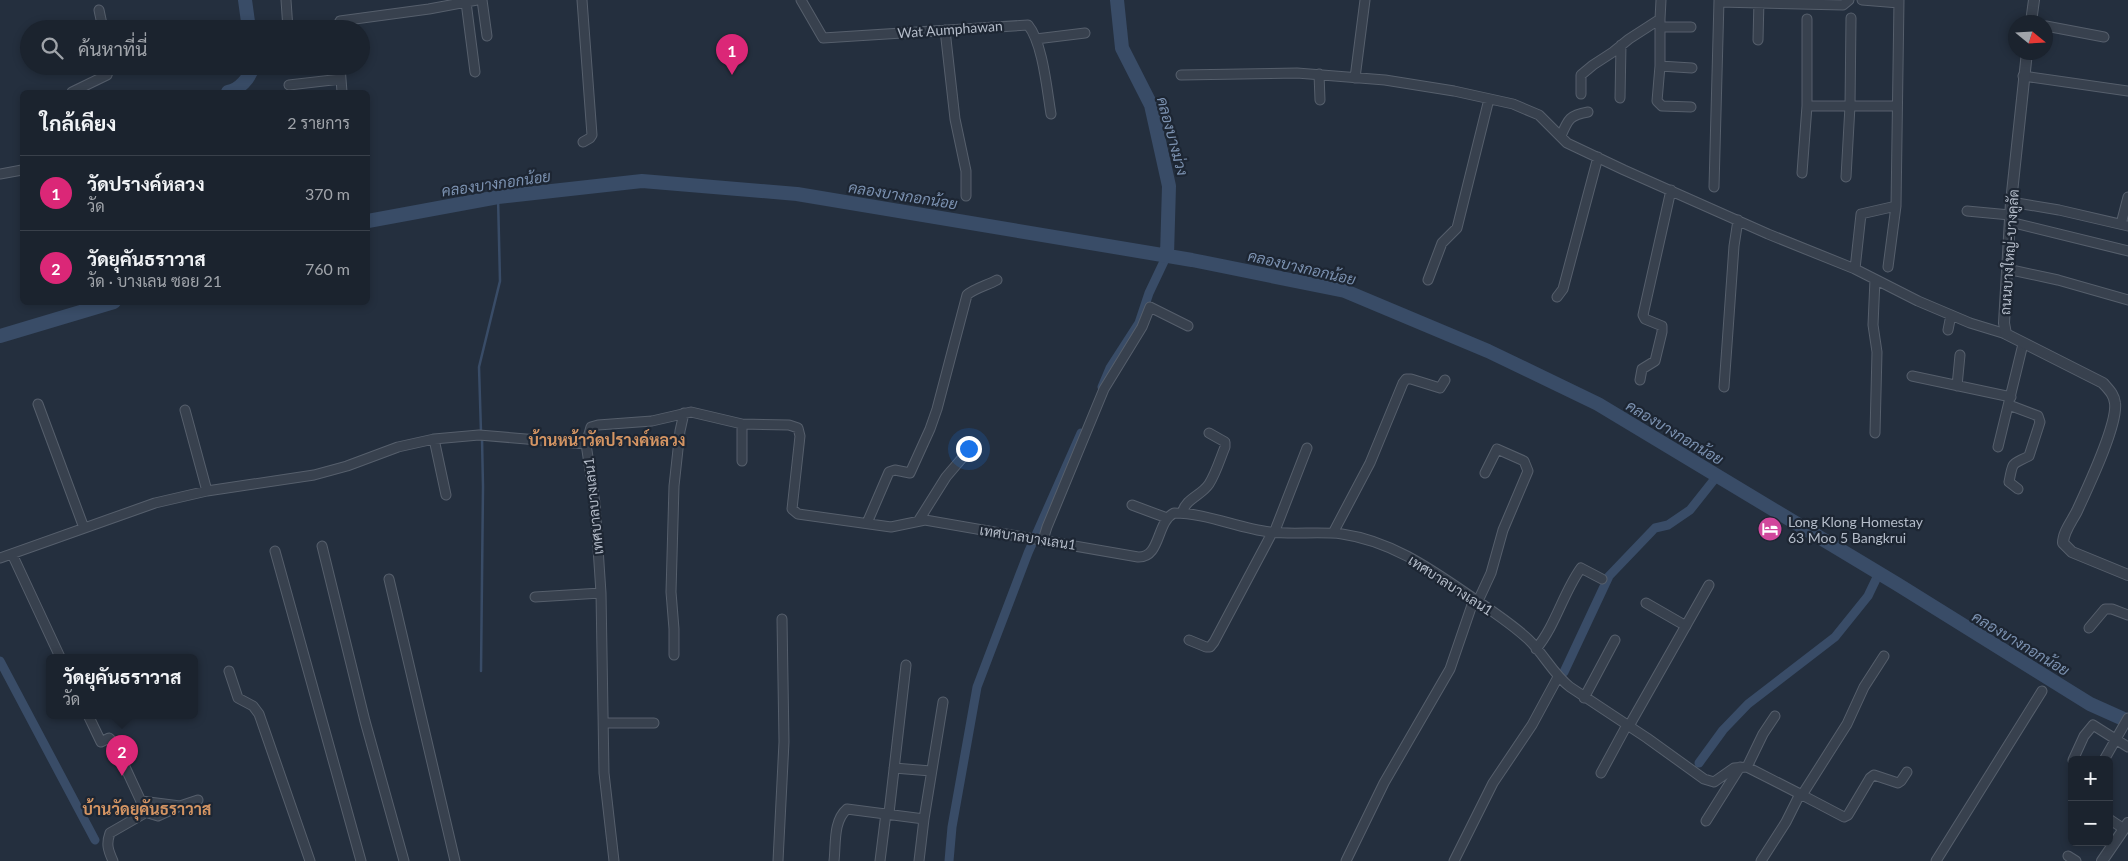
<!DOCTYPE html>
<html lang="th">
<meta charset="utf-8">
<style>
:root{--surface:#1b232e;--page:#242b36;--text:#f1f3f6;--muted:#a0a4aa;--line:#39404a;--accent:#db2777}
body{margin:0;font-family:Lato,Sarabun,sans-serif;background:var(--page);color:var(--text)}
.controls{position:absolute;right:15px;bottom:15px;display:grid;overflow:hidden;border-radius:8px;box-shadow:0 2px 8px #0003}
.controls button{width:45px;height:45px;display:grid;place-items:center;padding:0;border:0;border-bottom:1px solid var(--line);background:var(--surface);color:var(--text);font:25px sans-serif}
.compass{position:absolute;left:2008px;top:15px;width:45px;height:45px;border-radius:50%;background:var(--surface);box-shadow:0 2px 8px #0003;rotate:108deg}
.you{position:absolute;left:968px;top:448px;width:18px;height:18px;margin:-12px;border:4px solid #fff;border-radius:50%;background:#1a73e8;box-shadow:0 0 0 8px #1a73e833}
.badge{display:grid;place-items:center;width:32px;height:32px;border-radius:50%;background:var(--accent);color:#fff;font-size:16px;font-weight:700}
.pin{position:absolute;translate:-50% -41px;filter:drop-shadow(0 1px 2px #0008)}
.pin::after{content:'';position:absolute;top:26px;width:18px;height:15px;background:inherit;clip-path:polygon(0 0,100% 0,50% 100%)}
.popup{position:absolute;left:46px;top:654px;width:152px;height:65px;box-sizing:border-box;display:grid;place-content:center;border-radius:8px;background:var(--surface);filter:drop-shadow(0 1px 4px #0005);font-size:16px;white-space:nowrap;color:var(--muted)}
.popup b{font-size:19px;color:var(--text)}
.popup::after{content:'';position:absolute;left:50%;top:100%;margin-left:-10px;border:10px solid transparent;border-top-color:var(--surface)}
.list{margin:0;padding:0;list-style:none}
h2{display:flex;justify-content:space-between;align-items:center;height:65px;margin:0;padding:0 20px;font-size:21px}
h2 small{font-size:16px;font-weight:400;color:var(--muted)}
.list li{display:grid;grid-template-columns:32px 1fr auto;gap:15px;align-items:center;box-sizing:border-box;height:75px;padding:0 20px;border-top:1px solid var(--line)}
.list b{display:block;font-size:19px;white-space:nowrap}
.list p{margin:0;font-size:16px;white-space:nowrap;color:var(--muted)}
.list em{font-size:16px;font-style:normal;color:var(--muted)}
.icon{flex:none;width:28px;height:28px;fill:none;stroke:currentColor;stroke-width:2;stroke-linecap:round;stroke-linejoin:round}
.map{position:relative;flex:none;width:2128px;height:861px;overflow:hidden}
.search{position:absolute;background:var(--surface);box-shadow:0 2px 8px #0003;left:20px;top:20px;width:350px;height:55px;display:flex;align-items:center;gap:12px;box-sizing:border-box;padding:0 18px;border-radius:28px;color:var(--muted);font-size:19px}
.panel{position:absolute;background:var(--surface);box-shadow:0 2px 8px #0003;left:20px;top:90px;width:350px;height:215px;border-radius:8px}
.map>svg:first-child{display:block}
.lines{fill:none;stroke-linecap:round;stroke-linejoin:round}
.stream{stroke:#394c67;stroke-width:2.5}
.canal{stroke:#394c67;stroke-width:9}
.river{stroke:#394c67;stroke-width:14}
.minor-casing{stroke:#565f6c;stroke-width:11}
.tertiary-casing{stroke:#565f6c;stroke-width:12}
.minor{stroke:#38414e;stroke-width:9}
.tertiary{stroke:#38414e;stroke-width:10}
.labels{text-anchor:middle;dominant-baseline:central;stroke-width:4.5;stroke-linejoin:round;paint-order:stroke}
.street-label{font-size:14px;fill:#b4bcc9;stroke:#1d2633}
.poi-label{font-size:14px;fill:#b4bcc9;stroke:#1d2633;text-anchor:start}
.water-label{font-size:15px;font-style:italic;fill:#7c92b1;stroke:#1d2633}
.quarter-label{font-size:16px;font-weight:bold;fill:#d59563;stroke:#1d2633}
</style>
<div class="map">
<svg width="2128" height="861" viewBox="0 0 2128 861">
<rect width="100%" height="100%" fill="#242f3e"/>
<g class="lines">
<path class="stream" d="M481,432L479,367L500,281L498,197
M481,671L483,487L482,438"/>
<path class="canal" d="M1102,387L1110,368L1139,323L1149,293L1167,255
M0,661L95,840
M1564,672L1609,576L1655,528L1668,525L1690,510L1717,476
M1699,763L1723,730L1748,704L1835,637L1868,596L1879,573
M949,861L952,827L977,687L1028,553L1081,433"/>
<path class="river" d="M245,0L249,29
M1117,0L1122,48L1151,105L1169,186L1167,255
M228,92C239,90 250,78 253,66
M368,221L498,197L642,181L797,194L1192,260L1345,291L1488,351L1598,404L1897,584L2090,704L2128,721
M0,336L114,302"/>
<defs>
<path id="minor" d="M286,0L288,29
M482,0L487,36
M582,0L592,135L590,138L583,142
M801,0L823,38L1028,25C1043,43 1047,91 1051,114
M1862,0L1899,3
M466,2L475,72
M1719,2L1843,5L1849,0
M99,10L103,29
M1660,19V66L1657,101L1662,106L1691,107
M2046,26L2104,37
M1661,27H1691
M337,29L340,21L429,9L477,0
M945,30L955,119L966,171V196
M1036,39L1085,33
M1758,40L1759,0
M340,66L342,92
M1660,66L1692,68
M1319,74L1320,100
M1181,75L1297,73L1385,80L1454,91L1513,104L1539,115L1567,143L1624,170L1768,234L1855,269L1918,301L1970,323L2006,334
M2023,76L2128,91
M1355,78L1365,0
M289,85L341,79
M72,92L107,75L110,66
M1581,94V75L1593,65L1613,52L1629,39L1660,19L1661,0
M1620,98L1621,45
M1807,106H1897
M1561,136C1568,119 1570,115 1588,112
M1802,173L1807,106V19
M0,174L22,170
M1846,177L1850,106L1851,18
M1714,187L1719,0
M2011,202L2059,210L2128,226
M1967,211L2010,215
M2010,222L2128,251
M2121,224L2128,197
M1888,267L1896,206
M1855,269L1861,214L1896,206L1899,0
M2007,269L2058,280L2128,300
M1428,280L1442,243L1457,228L1489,99
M1557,297L1563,289L1598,157
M1948,330L1951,315
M1912,376L2011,397
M1640,380L1642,369L1655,361L1662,332V326L1645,319L1643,315L1671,190
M1957,386L1960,355
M1724,387L1734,246L1738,220
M38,404L84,528
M2009,405L2038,416L2040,422L2029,456C2012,465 2013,460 2009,482L2018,489
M185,410L207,491
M1875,433L1877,352L1873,325L1875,279
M434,439L446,495
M1998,447L2023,344
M742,461V424
M1132,505L1167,518
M1182,513C1186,498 1201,496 1209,484C1216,473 1220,459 1225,447V442L1209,433
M919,520L946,477L969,450
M867,523L889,472L895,470L910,473L930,429L937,409L967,295C973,289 988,285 997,280
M1274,533L1307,448
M1333,533L1370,463L1403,383L1406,379H1411L1440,388L1445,380
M1043,540L1047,527L1104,389L1142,327L1150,307L1188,326
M322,546L365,721L404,861
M275,551L361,861
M12,554L60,657
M0,558L155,503L207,491L314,475L347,466L398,447L434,439L479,435L586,444
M389,579L455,861
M535,597L601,593
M1478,601L1491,573L1503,530L1528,471L1524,461L1497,449L1485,473
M1646,603L1686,626
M2089,628L2105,609H2112L2128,615
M1189,640L1206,647H1210L1214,642L1272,533
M1536,649C1556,625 1563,593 1581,568L1602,579
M674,655V629L671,592L674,486L680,431L684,413
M229,671L238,698L253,706L259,714L310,861
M1584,698L1615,640
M88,715L101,742L109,738L114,743L145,810L143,814L110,833C106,844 108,850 113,861
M604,723H654
M1629,726L1709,585
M2073,760L2084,736L2093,725L2128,747
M2104,760L2128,718
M1747,767L1763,734L1775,716
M894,768L931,771
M1601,773L1627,725
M1800,794L1802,795L1847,724L1864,687L1884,656
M1802,795L1844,817L1848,815L1870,778L1874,775L1898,783L1901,781L1907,772
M141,801L180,806L198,800
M145,812L158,816L180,806
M889,813L906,665
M924,819L943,702
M2109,819L2124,829
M1706,821L1740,767
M2068,856L2076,861
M614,861L604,773L601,593L595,503L586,444L591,427L598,425L652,421L691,412L742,424L789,425L798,428L800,436L792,509L798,514L891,527L925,520L1138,557C1161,558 1156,522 1174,513C1207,513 1237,528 1270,532C1294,535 1318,531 1342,534C1392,541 1432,570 1473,598C1492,611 1512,624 1528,639C1544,654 1553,674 1570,687L1647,738L1704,779L1714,782L1734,768L1747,767L1800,794L1786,822L1761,861
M778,861L784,742L782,619
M834,861C836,844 833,821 847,809L924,819L919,861
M880,861L886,813
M1346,861L1384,783L1450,669L1474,599
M1454,861L1493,783L1532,725L1558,677
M1936,861L2042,691"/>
<path id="tertiary" d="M2031,22L2034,0
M2027,52L2011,202L2004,323L2006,334L2103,383C2109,390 2114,394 2115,403C2118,425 2087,489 2077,511C2072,521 2063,532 2063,543L2072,552L2128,575
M2102,861L2128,823"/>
</defs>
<use href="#minor" class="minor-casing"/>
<use href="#tertiary" class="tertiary-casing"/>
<use href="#minor" class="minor"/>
<use href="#tertiary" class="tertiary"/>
</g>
<defs>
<symbol id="hotel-disc" viewBox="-11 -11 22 22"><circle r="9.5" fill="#d1479c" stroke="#1d2633"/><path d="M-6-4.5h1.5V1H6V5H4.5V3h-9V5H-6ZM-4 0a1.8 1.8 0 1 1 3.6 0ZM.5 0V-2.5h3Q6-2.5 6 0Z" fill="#fff"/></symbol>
</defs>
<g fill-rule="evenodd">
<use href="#hotel-disc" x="1756" y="515" width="28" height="28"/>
</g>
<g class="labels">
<g class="street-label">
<text transform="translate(950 29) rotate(-4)">Wat Aumphawan</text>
<text transform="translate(2009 252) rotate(-86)">ถนนบางใหญ่-บางคูลัด</text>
<text transform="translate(593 506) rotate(-96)">เทศบาลบางเลน1</text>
<text transform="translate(1028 537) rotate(9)">เทศบาลบางเลน1</text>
<text transform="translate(1451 585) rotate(33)">เทศบาลบางเลน1</text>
</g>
<g class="poi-label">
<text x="1788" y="521">Long Klong Homestay<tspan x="1788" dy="16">63 Moo 5 Bangkrui</tspan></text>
</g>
<g class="water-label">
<text transform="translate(1173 136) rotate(75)">คลองบางม่วง</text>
<text transform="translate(496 183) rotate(-8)">คลองบางกอกน้อย</text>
<text transform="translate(903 195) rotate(9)">คลองบางกอกน้อย</text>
<text transform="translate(1302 267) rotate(13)">คลองบางกอกน้อย</text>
<text transform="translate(1675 432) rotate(31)">คลองบางกอกน้อย</text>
<text transform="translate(2021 643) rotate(31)">คลองบางกอกน้อย</text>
</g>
<g class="quarter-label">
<text x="607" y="439">บ้านหน้าวัดปรางค์หลวง</text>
<text x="147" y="808">บ้านวัดยุคันธราวาส</text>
</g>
</g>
</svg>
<div class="controls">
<button>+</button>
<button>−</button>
</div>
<svg class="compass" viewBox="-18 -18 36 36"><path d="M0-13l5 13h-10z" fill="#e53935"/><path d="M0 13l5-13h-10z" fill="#a0a4aa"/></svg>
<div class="you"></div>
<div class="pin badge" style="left:732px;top:75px">1</div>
<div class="pin badge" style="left:122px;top:776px">2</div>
<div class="popup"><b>วัดยุคันธราวาส</b>วัด</div>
<div class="search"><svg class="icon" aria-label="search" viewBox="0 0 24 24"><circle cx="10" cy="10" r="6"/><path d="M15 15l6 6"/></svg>ค้นหาที่นี่</div>
<section class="panel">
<h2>ใกล้เคียง<small>2 รายการ</small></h2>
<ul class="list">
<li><span class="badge">1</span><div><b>วัดปรางค์หลวง</b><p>วัด</p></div><em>370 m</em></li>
<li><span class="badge">2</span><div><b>วัดยุคันธราวาส</b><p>วัด · บางเลน ซอย 21</p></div><em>760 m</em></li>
</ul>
</section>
</div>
